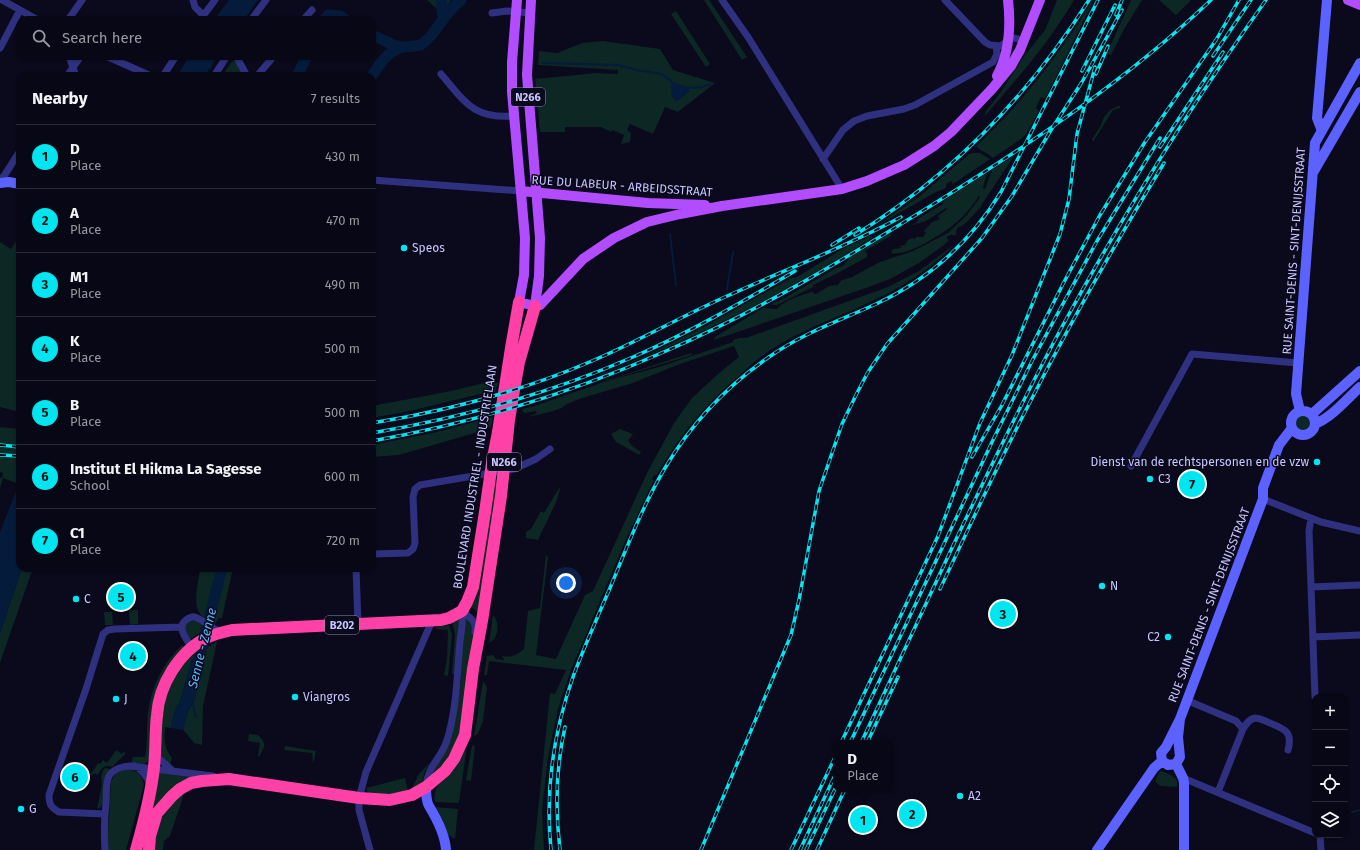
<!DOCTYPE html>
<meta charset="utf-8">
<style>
:root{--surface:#080715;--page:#11101e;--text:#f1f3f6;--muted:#9899a0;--line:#292834;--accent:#00e6f0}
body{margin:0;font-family:"Fira Sans",sans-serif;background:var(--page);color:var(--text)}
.controls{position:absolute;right:12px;bottom:12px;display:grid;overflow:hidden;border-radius:8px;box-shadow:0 1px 3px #0004}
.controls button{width:36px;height:36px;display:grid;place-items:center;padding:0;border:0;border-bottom:1px solid var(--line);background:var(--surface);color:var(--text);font:20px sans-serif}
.you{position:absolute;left:566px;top:583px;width:14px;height:14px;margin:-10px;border:3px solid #fff;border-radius:50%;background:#1a73e8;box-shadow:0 0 0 6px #1a73e833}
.badge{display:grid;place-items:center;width:26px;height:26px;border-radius:50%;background:var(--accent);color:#111;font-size:13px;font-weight:700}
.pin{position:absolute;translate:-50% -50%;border:2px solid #fff;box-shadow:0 1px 4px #0006}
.popup{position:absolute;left:833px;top:740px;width:60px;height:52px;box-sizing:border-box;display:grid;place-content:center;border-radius:8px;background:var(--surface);filter:drop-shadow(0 1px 3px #0005);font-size:13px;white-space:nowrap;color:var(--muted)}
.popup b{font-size:15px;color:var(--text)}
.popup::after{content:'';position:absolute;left:50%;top:100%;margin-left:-8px;border:8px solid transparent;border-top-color:var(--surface)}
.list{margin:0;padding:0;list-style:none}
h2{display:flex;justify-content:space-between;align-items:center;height:52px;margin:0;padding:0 16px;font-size:17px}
h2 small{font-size:13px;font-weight:400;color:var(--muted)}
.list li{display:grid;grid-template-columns:26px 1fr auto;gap:12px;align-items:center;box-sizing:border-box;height:64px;padding:0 16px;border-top:1px solid var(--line)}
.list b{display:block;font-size:15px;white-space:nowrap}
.list p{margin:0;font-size:13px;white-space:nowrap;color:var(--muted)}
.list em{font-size:13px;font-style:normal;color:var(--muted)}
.icon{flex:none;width:22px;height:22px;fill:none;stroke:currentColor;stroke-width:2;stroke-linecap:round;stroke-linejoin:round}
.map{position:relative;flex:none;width:1360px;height:850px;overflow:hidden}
.search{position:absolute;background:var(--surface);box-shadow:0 1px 3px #0004;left:16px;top:16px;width:360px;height:44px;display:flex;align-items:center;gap:10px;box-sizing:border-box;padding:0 14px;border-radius:12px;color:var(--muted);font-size:15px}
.panel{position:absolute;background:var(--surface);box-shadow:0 1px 3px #0004;left:16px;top:72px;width:360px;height:500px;border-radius:12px}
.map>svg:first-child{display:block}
.green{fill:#0c2724}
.water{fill:#041b3b}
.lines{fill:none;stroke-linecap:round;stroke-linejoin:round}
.stream{stroke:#041b3b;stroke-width:2}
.river{stroke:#041b3b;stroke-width:11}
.street{stroke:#2f3180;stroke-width:7}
.secondary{stroke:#5c62ff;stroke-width:10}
.primary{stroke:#b14cff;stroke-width:10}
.highway{stroke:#ff40a7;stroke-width:12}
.rail-casing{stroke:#00e6f0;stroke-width:3.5}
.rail{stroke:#0b091c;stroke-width:2;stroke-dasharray:6;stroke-linecap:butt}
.poi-dot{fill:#00e6f0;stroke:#0b091c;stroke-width:1.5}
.labels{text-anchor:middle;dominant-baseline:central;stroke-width:3;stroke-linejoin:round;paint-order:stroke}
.shield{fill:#0b091c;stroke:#8f8dbb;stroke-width:1}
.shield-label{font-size:11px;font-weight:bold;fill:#c8c5ff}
.street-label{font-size:12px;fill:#c8c5ff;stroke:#0b091c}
.poi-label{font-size:12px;fill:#c8c5ff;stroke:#0b091c;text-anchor:start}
.water-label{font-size:13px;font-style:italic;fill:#53baff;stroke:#0b091c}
</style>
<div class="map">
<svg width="1360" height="850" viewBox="0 0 1360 850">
<rect width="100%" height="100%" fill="#0b091c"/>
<path class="green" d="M427,0H451L445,9L439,11Z
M704,0H709L747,57L742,60Z
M1057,0H1074C1049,43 1017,79 985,116L986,111L1000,93L1022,59L1045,30Z
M1093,0H1094L1045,99L1041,97L1036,108L1039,111L1026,134L1021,139L993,158C988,153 980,151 976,146C1010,114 1040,79 1066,41C1076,28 1084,14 1093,0Z
M1131,0H1142L1123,31L1111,55L1107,53Z
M1159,0H1191L1176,15Z
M676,11L710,64L706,67L671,14Z
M603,41L660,49L673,70L715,83L678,112L665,107L653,134L630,124L627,130L631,133L630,142L621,144L624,135L612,130L611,132L601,127H565V132H540L535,79L596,73L618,74V70L538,65L539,51L557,53L582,43Z
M232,61H234L237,64L243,76H222Z
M1118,106H1120V108L1113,110L1093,142L1092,139L1100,127L1104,117L1110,110Z
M973,153H980L990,159L953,184L951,181L946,184V188L936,192L873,228L920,196L969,154Z
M1014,156L982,204L981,207C973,214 967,225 957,228L956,235H950L947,237L948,241L944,245L919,263L890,279L866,288L714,340L715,337L763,308L777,309C784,300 800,296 811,292H813L814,294H816L829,286L837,285L842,280L852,277L880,262L913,251L948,233L967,215L980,197L979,196C973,205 967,213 959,220C948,231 906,258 891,253L893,249L902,248L899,246L905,245L908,240L912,238L915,239L916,237H923L926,233L924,231L932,222L940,219L938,216L947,209L946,208C936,215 922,225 910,225L916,223L919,218L943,204V201L987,173L983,188L985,189L992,170Z
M889,234L891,236L865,251L867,253V257L836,274L813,285V287L777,305H772L773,303L783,299L836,268C842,267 846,264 849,258Z
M20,235V412L0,407V242L11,249Z
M871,236L873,238C839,258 806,279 771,297C711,329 648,357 585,381L654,352L711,323L793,277L794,278L797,277L844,248Z
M955,244C934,266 905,286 876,299C844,315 811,326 780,344C765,353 751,364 739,376C733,381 727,386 721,392C695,416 674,445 656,476L654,475L652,479L654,480L627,537L571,670L558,709L548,757L542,810L544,850H534L550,693L555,694L566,670L489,661L487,675H484L487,656L493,655L496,659L504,660L502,656C512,658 516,655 524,649L528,611L540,608L546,554L548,557L536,655L556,659L585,595L593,591L648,471L674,423L692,398L718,374L739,357L734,346L677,365L633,383L579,399L565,405L562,408L550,412L527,417L537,413L536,411L524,413L522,409L534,406L610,380L659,367L733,342V340L739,338H746L888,287L919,271Z
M691,353L692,355L593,385Z
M484,383H498L495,392L484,393L410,411L372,418V406L451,391Z
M1294 423a9 9 0 1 1 18 0a9 9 0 1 1-18 0Z
M493,417L491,427L478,432L399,455L372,457V445L437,432Z
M0,427L20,429V481L19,484L3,478L0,488V477L2,478L3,473L0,472Z
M620,429L633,434L628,441L631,444V445L641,452L639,455L616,442L611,434Z
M495,481H498L484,574L480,573Z
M559,488L560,489L557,500L538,540L526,538V532L531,529L541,511L544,513Z
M22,568H33L0,663V633Z
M203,568H233L222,618H219L215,624C188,615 197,592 200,570H202Z
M479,578L483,579L480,614L469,605Z
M138,610V624L130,625L129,610Z
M104,612H112L113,625H105Z
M493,615C500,622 499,639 489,643Z
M460,619L455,674H452L455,635L452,621Z
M466,619L469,621L474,631L460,738L436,775L432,774L453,729L461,680L462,645Z
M193,620L202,624L204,630L189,640L185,634V626L188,622Z
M449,625L452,635L448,676L444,675L447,659L448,630L436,629L437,627Z
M217,642L203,706L202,745L194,743L186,733L183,730L188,711L195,700L192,659L181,699L175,710L171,728L165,727C164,739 164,748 172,758L170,765L151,756C146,767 142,764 131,763L133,757H145C148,743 146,728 148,713C151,687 163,663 182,645L193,656L203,649Z
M483,681L487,687L483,721L478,734L474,736Z
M249,734L258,735C268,745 264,745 260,756H258L260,743L248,741Z
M472,745L475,746L471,781L466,780Z
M285,746L316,751L314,761L313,763L312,753L284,750Z
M465,749L466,753L459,802L458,803L435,802C430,786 455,762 465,749Z
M116,750L122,754L123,752L126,753L112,767C104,764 101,769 98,775L94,773L92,776L90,775L98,763L100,764L103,760L107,763Z
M431,761L425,771L421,786L412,788L419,774Z
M105,768L111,769L103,803L101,807L97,809L102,785L101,776L103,770Z
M125,769C137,770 142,774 144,785L126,850H107L111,782L115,774Z
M157,771L205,778L185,791L170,836L164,841L163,850H153L152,812Z
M1160,771C1166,772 1173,776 1177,780V787L1160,786L1155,781Z
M405,778L408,791L387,795L368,793L366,788Z
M436,807L458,809L455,839L448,835L442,819Z"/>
<path class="water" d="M229,0H258L244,20H214Z
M189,56H218L205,76H177Z
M671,81L689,88L690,91L679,100L675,101L672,96Z
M20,481V568H22L0,633V532Z
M192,659L204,662L195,700L188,711L183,730L171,728L175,710L181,699Z"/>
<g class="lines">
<path class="stream" d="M543,63L618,65L637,70L662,74L671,81
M689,88L702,87L710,84
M670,234L676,285
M727,289L733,252
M192,702L196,717
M1352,812L1360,810"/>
<path class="river" d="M441,0L443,19
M324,20L328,15L340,16L346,20
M372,35L394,45L402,47
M297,76L307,56
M372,76C378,66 390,49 403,47C409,46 416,47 422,44C431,39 442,19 450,11C453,7 457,3 461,0
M195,674L222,568"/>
<path class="street" d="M2,0L38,20
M193,0L195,7L203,15
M722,0L748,37L842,189
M945,0L985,42L990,45L1000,46C1013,39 1008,35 1024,41
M492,13L507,11L530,13
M68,20L82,0
M200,20L215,0
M251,20L266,0
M303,20L312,10
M0,48L20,10
M69,56L76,76
M106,56L151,76
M236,56L247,76
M441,74C465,102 473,119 514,116
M67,76L81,56
M163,76L176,56
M214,76L227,56
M257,76L274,56
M823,159L843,130L854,121L867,116L904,109L915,105L993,62L997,54L996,46
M0,180L4,176L20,151
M372,180L521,191
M1131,466L1192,354L1298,363
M1263,499L1321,522L1360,531
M1311,518L1309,531L1315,697
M372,554L408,553L413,549L415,543L413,497L415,489L420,485L514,469L536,459L550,449
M356,568L358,624
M1311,587L1360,585
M462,611C469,617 477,621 475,632
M1313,637L1360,635
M192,648C187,640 176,627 186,620C189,618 192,616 195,617C201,619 214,629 220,632
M1186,700L1236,721L1243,729
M155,755L172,770
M135,766C142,771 148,776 150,786
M1183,778L1315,833
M426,787C427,766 442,758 447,740C457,708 457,674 460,641C461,631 464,621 462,611
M1218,792L1243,729C1246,724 1249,719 1255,718C1260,718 1265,721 1270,723C1285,729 1293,732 1288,750
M104,814L59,812C51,808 49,804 49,795L86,689L103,634L108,630L115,629L182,627
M1320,835L1321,850
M105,850C104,834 104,819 106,803C107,795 105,784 109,776C113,769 123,766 130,766L213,776
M370,850L359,810V798L366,772L432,621"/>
<path class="secondary" d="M1322,131L1317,118L1327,0
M1314,171L1360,92
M0,183L9,182L20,184
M1291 423a12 12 0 1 1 24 0a12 12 0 1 1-24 0Z
M1300,411L1296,394L1315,143L1360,63
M1312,414L1360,371
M1315,424C1332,417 1346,400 1360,387
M1180,719L1178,737L1180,757L1176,764L1168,765L1162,761L1161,753L1166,747L1180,719L1255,520L1263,499V488L1279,445L1292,428
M1176,764L1183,778L1184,783V850
M426,787C426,792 426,801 429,806C437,819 445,834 446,850
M1097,850L1154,768L1162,761"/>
<path class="primary" d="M517,0L512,62V92L525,238L524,275L519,302L535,306L540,305L583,259L614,238L647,222L680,214L722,206L842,189L867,181L904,165L934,146L951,132L992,89L1011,66L1020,50L1040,0
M531,0L527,75L540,238L539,276L535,306
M1348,0L1360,5
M997,76C1010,52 1011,26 1008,0
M521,191L648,203L705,205"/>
<path class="highway" d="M136,850C144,822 151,795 154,767C156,749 155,732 157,715C159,685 179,652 206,638C214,634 223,632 232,630L441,620L449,618L462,611L467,602L473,587L485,512L492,463L498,432L511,348L519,302
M149,850L150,836L157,813L172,796L180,789L191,783L202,781L229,779L359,798L390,800L412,795L426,787L445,771L454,759L465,735L473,669L482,621L501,496L509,420L514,390L519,362L535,306"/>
<defs>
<path id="rail" d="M1116,15L1122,0
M1213,56L1251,0
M1082,71L1115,5
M1096,74L1108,46
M1160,147L1223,52
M855,235C951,176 1029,95 1089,0
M832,245L859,228
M372,423C447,411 522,391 592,361C637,342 680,317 725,297C784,270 844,248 901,217
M372,433C460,418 551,393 633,357C689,333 742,302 795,271
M372,441C473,423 572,393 666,351C759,311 846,258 932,205C1030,144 1127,80 1211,0
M0,445L20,447
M0,455L20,456
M972,457L1002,405L1064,282L1100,215L1145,142L1216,40L1239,0
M940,589C969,528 997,466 1028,406C1070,323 1116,242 1164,163
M841,743L938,536L980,423L1012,355L1060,234L1069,199L1077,134L1095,67
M850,743L993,440L1032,361L1097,241L1160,138
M861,743C891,679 921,615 951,550C987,474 1023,399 1063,325C1124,213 1192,104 1266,0
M867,743L898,677
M551,850C545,791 554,730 574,674C585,645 598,616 610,588C627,547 643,505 665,468C691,424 727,386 769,357C803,333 839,321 876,304C928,280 971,241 1001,192L1098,0
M560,850C555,809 556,767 565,727
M701,850L791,635L799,600L819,491L842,424L857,393L868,372L887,344L982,238L1012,196L1051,130L1082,82L1122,10
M791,850L836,755
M800,850L836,773
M806,850L836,787
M817,850L845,789"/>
</defs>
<use href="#rail" class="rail-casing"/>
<use href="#rail" class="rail"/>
</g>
<g class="poi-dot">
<circle cx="404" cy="248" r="4"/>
<circle cx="1317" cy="462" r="4"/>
<circle cx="1150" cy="479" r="4"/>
<circle cx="1102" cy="586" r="4"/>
<circle cx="76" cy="599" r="4"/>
<circle cx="1168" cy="637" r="4"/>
<circle cx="295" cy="697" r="4"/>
<circle cx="116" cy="699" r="4"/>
<circle cx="960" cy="796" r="4"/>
<circle cx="21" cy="809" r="4"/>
</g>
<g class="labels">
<g class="shield">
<rect x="511" y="88" width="34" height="18" rx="3"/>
<rect x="487" y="453" width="34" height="18" rx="3"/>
<rect x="325" y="616" width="34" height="18" rx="3"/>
</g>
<g class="shield-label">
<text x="528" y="97">N266</text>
<text x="504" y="462">N266</text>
<text x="342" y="625">B202</text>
</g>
<g class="street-label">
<text transform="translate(622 186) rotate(4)">RUE DU LABEUR - ARBEIDSSTRAAT</text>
<text transform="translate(1294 251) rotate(-86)">RUE SAINT-DENIS - SINT-DENIJSSTRAAT</text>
<text transform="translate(475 477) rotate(-81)">BOULEVARD INDUSTRIEL - INDUSTRIELAAN</text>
<text transform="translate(1209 605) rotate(-69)">RUE SAINT-DENIS - SINT-DENIJSSTRAAT</text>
</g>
<g class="poi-label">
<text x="412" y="248">Speos</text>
<text x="1309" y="462" text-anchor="end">Dienst van de rechtspersonen en de vzw</text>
<text x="1158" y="479">C3</text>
<text x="1110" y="586">N</text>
<text x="84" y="599">C</text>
<text x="1160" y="637" text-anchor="end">C2</text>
<text x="303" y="697">Viangros</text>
<text x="124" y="699">J</text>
<text x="968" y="796">A2</text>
<text x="29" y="809">G</text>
</g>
<g class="water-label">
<text transform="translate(202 648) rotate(-76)">Senne - Zenne</text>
</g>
</g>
</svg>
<div class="controls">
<button>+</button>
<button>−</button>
<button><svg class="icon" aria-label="locate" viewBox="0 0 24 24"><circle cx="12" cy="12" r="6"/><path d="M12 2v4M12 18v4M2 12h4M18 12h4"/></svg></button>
<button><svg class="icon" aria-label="layers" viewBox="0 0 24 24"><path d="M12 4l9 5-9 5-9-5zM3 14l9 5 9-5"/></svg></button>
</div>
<div class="you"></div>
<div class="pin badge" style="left:863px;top:820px">1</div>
<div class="popup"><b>D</b>Place</div>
<div class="pin badge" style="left:912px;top:814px">2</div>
<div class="pin badge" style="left:1003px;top:614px">3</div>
<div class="pin badge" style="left:133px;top:656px">4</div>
<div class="pin badge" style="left:121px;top:597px">5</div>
<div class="pin badge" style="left:75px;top:777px">6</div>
<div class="pin badge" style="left:1192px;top:484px">7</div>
<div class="search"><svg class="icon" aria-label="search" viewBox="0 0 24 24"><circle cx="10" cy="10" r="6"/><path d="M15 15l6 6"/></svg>Search here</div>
<section class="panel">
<h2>Nearby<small>7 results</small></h2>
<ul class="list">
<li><span class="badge">1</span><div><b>D</b><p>Place</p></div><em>430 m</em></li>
<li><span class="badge">2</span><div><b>A</b><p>Place</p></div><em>470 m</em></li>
<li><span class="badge">3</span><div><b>M1</b><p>Place</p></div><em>490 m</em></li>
<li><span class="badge">4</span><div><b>K</b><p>Place</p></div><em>500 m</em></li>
<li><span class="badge">5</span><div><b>B</b><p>Place</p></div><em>500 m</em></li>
<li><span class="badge">6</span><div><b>Institut El Hikma La Sagesse</b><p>School</p></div><em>600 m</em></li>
<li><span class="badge">7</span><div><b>C1</b><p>Place</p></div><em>720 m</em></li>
</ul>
</section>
</div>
